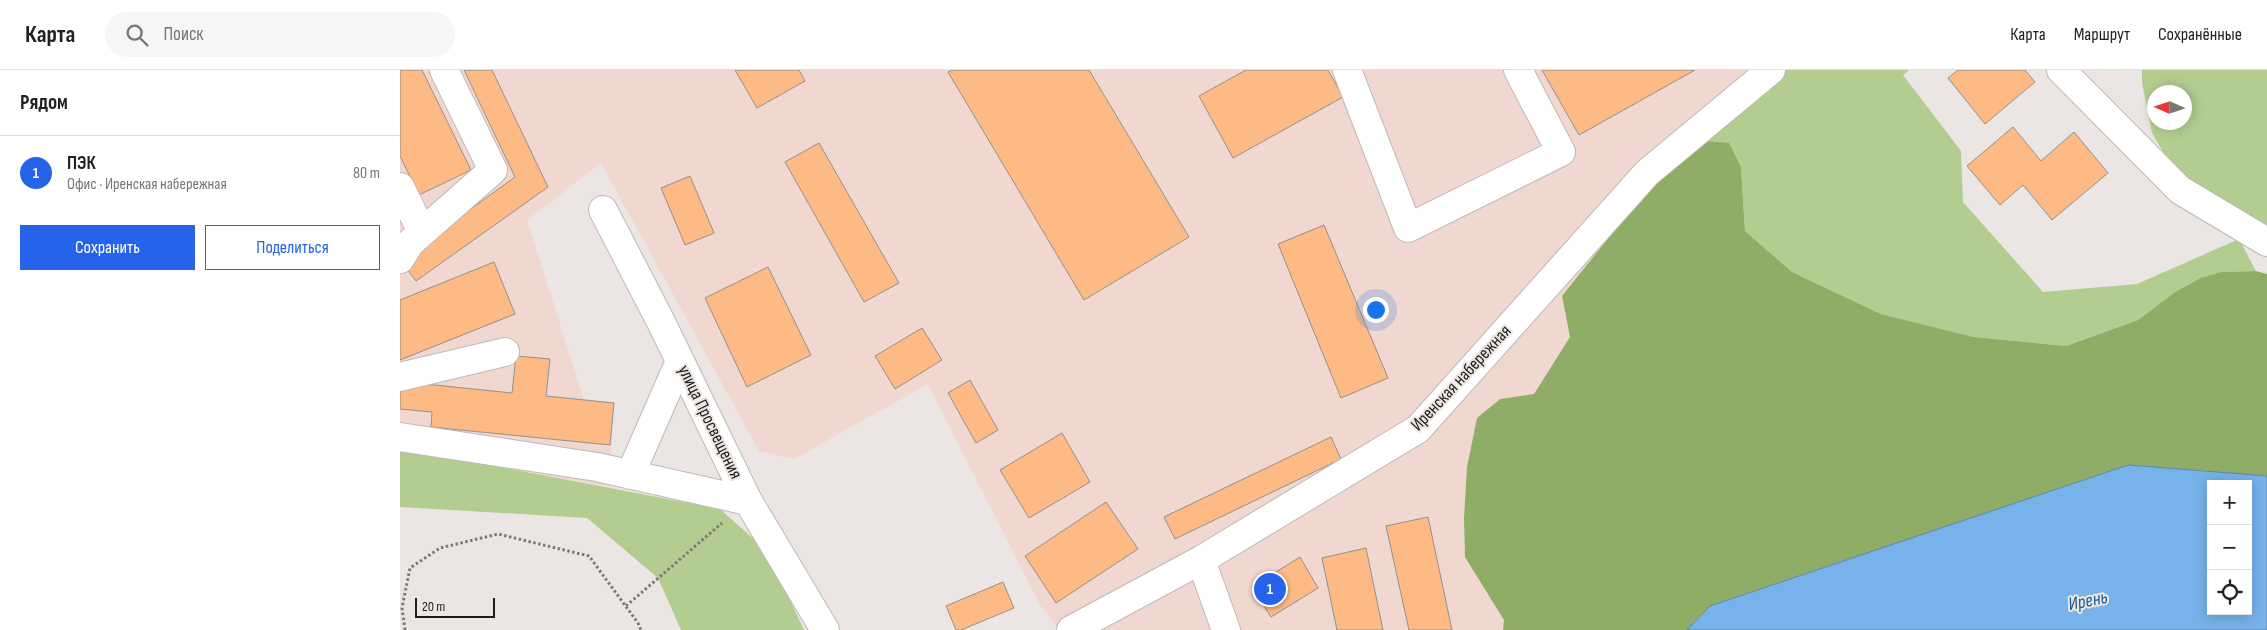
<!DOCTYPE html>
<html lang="ru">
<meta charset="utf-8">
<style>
:root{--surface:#fff;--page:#f6f6f6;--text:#222;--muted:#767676;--line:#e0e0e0;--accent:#2563eb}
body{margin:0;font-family:"Sofia Sans Condensed",sans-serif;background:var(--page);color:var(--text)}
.controls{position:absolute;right:15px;bottom:15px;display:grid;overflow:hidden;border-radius:0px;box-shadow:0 2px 12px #0003}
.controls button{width:45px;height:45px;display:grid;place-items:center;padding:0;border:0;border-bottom:1px solid var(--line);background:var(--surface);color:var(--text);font:25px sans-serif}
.compass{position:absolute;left:1747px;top:15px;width:45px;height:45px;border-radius:50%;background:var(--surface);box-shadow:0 2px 12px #0003;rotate:273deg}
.scale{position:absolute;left:15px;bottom:12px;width:80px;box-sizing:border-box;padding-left:5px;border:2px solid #201e1d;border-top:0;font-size:14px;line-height:18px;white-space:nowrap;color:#201e1d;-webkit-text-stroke:4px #ebe6e3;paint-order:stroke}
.you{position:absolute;left:975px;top:239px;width:18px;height:18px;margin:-12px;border:4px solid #fff;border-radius:50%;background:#1a73e8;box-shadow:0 0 0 8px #1a73e833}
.badge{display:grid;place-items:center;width:32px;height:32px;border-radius:50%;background:var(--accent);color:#fff;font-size:16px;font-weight:700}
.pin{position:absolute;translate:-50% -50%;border:2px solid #fff;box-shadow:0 1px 5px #0006}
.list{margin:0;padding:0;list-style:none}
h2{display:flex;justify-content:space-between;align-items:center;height:65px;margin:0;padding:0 20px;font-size:21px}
h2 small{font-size:16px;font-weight:400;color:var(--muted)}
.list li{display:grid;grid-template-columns:32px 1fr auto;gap:15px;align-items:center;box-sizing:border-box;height:75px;padding:0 20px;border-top:1px solid var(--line)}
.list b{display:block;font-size:19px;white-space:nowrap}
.list p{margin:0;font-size:16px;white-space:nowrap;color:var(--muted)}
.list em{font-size:16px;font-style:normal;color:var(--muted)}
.actions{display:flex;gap:10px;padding:15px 20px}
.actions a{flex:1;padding:11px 0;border:1px solid var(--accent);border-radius:0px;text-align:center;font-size:18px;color:var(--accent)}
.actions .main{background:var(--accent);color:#fff}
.icon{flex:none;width:28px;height:28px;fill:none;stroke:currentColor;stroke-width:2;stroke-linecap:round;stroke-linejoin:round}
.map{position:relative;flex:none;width:1867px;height:560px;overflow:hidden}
header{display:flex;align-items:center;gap:30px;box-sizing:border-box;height:70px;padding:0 25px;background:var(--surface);border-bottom:1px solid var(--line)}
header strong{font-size:24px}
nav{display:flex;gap:28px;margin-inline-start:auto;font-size:18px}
.search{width:350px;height:45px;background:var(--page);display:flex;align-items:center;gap:12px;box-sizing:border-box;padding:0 18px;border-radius:28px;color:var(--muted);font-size:19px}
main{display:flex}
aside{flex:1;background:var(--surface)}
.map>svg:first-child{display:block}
.industrial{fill:#f0d7cf}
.green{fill:#b3cd91;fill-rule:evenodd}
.forest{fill:#8fad66}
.water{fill:#77b2ea;stroke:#5d86ac;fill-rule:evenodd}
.building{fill:#fdba85;stroke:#94908c}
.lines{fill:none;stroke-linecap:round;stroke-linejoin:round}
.minor-casing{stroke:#bdb9b6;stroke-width:30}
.path{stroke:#7c7876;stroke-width:3;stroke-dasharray:2.5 2.5;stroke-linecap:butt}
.minor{stroke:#fff;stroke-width:28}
.labels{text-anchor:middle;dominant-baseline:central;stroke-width:4;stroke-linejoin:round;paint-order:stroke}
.street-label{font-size:18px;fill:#201e1d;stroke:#ebe6e3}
.water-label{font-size:19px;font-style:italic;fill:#1b5a8e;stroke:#ebe6e3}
</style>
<header>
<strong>Карта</strong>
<div class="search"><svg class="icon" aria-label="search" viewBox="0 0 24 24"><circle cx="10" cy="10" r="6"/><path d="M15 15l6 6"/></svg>Поиск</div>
<nav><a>Карта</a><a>Маршрут</a><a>Сохранённые</a></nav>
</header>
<main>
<aside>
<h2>Рядом<small></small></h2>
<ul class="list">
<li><span class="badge">1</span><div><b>ПЭК</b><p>Офис · Иренская набережная</p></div><em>80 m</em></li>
</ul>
<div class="actions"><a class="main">Сохранить</a><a>Поделиться</a></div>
</aside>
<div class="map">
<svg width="1867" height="560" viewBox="0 0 1867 560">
<rect width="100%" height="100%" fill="#ebe6e3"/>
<path class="industrial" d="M0,0H1383L1233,138L1162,226L1170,267L1134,324L1100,329L1077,348L1067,397L1064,448L1065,486L1104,550L1103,560H659L640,535L528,314L394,389L359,381L201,93L127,150L184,330L214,333L209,417L0,378Z"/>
<path class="green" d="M1383,0H1509L1503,5L1561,81L1563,132L1643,222L1737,214L1839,169L1856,201L1821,202L1775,222L1738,250L1666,276L1574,267L1481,244L1392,202L1345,161L1341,97L1302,71Z
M1742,0H1867V156L1776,104L1752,63L1742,13ZM1754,22H1784V52H1754Z
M0,378L320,439L367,481L404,560H281L258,508L187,448L0,437Z"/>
<path class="forest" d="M1302,71L1329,73L1341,97L1345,161L1392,202L1481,244L1574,267L1666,276L1738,250L1775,222L1801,208L1821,202L1856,201L1867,204V406L1728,395L1310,536L1287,560H1103L1104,550L1065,487L1064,448L1067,397L1077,348L1100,329L1134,324L1170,267L1162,226C1206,171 1248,116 1302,71Z"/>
<path class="water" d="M1728,395L1867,406V560H1287L1310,536ZM1811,414H1848V541H1811Z"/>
<path class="building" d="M0,0H22L71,100L19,125L0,86Z
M64,0H92L148,117L16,211L0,190L115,107Z
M335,0H399L405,11L357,38Z
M552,0H689L789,167L684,230L548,2Z
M846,0H928L943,27L833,88L799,26Z
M1142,0H1295L1179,65Z
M1558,0H1625L1635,12L1585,54L1548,8Z
M1613,57L1641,91L1674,62L1708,103L1652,150L1623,115L1600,135L1567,96Z
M419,73L499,213L464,232L385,92Z
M290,106L314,163L285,175L261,118Z
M924,155L988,308L941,328L878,174Z
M94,192L115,244L0,290V230Z
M368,197L411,285L347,317L305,228Z
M522,258L542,290L495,319L475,286Z
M116,286L150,289L146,326L214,333L210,375L31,357L32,342L0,339V321L25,314L112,323Z
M570,310L598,360L576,373L548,323Z
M662,363L690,412L629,448L600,400Z
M931,367L941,389L775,469L764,447Z
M706,432L738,479L656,533L625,486Z
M1028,447L1052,560H1009L986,456Z
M966,478L983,560H937L922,488Z
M900,487L918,518L871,547L852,517Z
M603,512L614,538L561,560H556L546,536Z"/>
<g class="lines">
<defs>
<path id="minor" d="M947,0L1008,158L1161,82L1118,0
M1661,0L1780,120L1867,172
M0,117L22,162
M203,140L261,252L348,431L425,560
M0,189L10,173L93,100L44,0
M0,307L105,282
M0,367L197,397L348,431
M230,405L280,291
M801,490L826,560
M671,560L801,490L1018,359L1247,103L1371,0"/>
</defs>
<use href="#minor" class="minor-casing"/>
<path class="path" d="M226,536L322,453
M5,560L2,538L10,498L40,478L98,464L189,486L238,553L241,560"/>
<use href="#minor" class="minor"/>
</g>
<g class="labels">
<g class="street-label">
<text transform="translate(1061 308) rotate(-47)">Иренская набережная</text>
<text transform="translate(310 352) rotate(64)">улица Просвещения</text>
</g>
<g class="water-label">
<text transform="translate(1688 531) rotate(-11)">Ирень</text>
</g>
</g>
</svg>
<div class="controls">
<button>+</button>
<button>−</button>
<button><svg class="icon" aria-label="locate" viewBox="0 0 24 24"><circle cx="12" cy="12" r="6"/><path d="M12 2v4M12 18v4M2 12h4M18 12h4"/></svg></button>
</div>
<svg class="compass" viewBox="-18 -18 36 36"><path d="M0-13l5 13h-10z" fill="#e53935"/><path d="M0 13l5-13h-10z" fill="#767676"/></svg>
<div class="scale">20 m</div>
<div class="you"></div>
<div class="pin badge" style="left:870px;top:519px">1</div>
</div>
</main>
